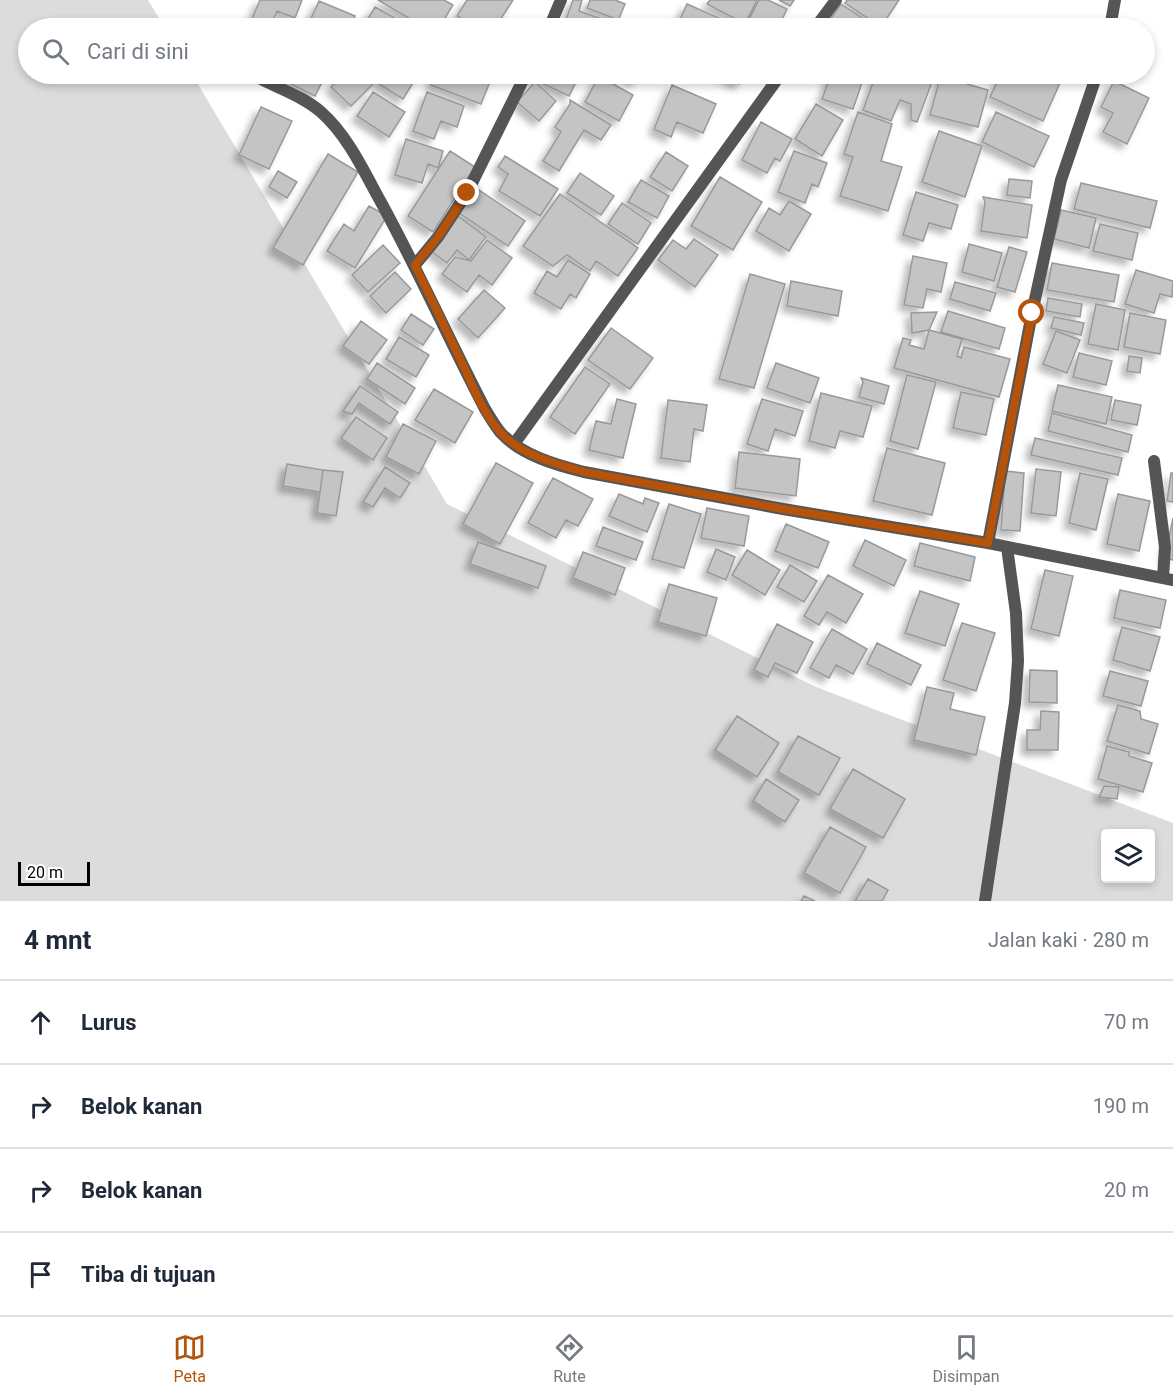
<!DOCTYPE html>
<html lang="id">
<meta charset="utf-8">
<style>
:root{--surface:#fff;--page:#f2f2f3;--text:#1f2937;--muted:#747a83;--line:#e0e1e3;--accent:#b45309}
body{margin:0;font-family:Roboto,sans-serif;background:var(--page);color:var(--text)}
.controls{position:absolute;right:18px;bottom:18px;display:grid;overflow:hidden;border-radius:6px;box-shadow:0 3px 9px #0003}
.controls button{width:54px;height:54px;display:grid;place-items:center;padding:0;border:0;border-bottom:2px solid var(--line);background:var(--surface);color:var(--text);font:30px sans-serif}
.scale{position:absolute;left:18px;bottom:15px;width:72px;box-sizing:border-box;padding-left:6px;border:3px solid #000;border-top:0;font-size:16px;line-height:21px;white-space:nowrap;color:#000;-webkit-text-stroke:4px #fff;paint-order:stroke}
.stop{position:absolute;width:18px;height:18px;margin:-14px;border:4px solid #b45309;border-radius:50%;background:#fff}
.stop.end{background:#b45309;border-color:#fff;box-shadow:0 2px 6px #0008}
.list{margin:0;padding:0;list-style:none}
h2{display:flex;justify-content:space-between;align-items:center;height:78px;margin:0;padding:0 24px;font-size:26px}
h2 small{font-size:20px;font-weight:400;color:var(--muted)}
.list li{display:grid;grid-template-columns:39px 1fr auto;gap:18px;align-items:center;box-sizing:border-box;height:84px;padding:0 24px;border-top:2px solid var(--line)}
.list b{display:block;font-size:22px;white-space:nowrap}
.list em{font-size:20px;font-style:normal;color:var(--muted)}
.icon{flex:none;width:33px;height:33px;fill:none;stroke:currentColor;stroke-width:2;stroke-linecap:round;stroke-linejoin:round}
.map{position:relative;flex:none;width:1173px;height:901px;overflow:hidden}
.search{position:absolute;background:var(--surface);box-shadow:0 3px 9px #0003;left:18px;right:18px;top:18px;height:66px;display:flex;align-items:center;gap:15px;box-sizing:border-box;padding:0 21px;border-radius:33px;color:var(--muted);font-size:22px}
.sheet{height:414px;background:var(--surface)}
nav{display:flex;justify-content:space-around;align-items:center;box-sizing:border-box;height:84px;border-top:2px solid var(--line);background:var(--surface);font-size:16px;color:var(--muted)}
nav a{display:grid;justify-items:center;gap:3px}
nav .on{color:var(--accent)}
.map>svg:first-child{display:block}
.green{fill:#dcdcdc;fill-rule:evenodd}
.building{fill:#c4c4c4;stroke:#999;stroke-width:1.5;filter:url(#shadow)}
.lines{fill:none;stroke-linecap:round;stroke-linejoin:round}
.minor{stroke:#555;stroke-width:12}
.route{stroke:#b45309;stroke-width:8}
</style>
<div class="map">
<svg width="1173" height="901" viewBox="0 0 1173 901">
<defs>
<filter id="shadow"><feDropShadow dx="-5.5" dy="5.5" stdDeviation="3" flood-color="#0004"/></filter>
</defs>
<rect width="100%" height="100%" fill="#fff"/>
<path class="green" d="M0,0H148L165,28H28V74H192L447,504L816,687L1173,823V901H0ZM1106,834H1150V878H1106Z"/>
<path class="building" d="M260,0H302L295,18L277,11L270,28H248Z
M378,0H444L453,5L439,28H425Z
M467,0H513L495,28H478L457,16Z
M573,0H582L579,11L607,21L605,28H563Z
M590,0H615L625,4L615,28H609L613,18L587,8Z
M710,0H757L745,24L707,4Z
M759,0H768L787,9L778,28H733L736,23L745,27Z
M779,0H794L790,6Z
M847,0H899L881,27L845,3Z
M319,1L355,16L350,28H317L308,25Z
M687,4L728,22L725,28H676Z
M841,4L877,28H824Z
M375,7L402,22L398,28H362Z
M449,21L468,28H446Z
M291,74H326L315,96L287,82Z
M341,74H383L351,106L331,87L343,75Z
M385,74H409L416,78L403,99L379,84Z
M436,74H493L481,104L431,85Z
M536,74H580L569,96L533,79Z
M620,74H640L636,81Z
M720,74H745L739,84Z
M831,74H865L853,109L822,99Z
M876,74H935L917,122L911,120V104L900,100L891,121L863,110Z
M941,74H970L967,84L988,90L978,127L930,115Z
M1001,74H1039L1060,83L1043,121L990,97Z
M599,76L633,95L619,121L585,102Z
M1114,81L1149,98L1127,144L1103,132L1113,113L1101,107Z
M535,82L556,101L539,121L517,102Z
M672,85L716,104L703,133L677,122L671,137L654,129Z
M373,92L405,112L389,137L357,116Z
M427,92L464,106L457,127L441,121L434,139L413,131Z
M570,100L611,125L601,140L584,130L559,171L543,161L561,132L555,127L570,104Z
M816,104L843,120L822,156L795,139Z
M261,107L292,121L269,169L239,155Z
M858,112L892,124L881,161L902,167L888,211L840,196L853,157L844,154Z
M996,112L1049,136L1034,167L982,142Z
M761,122L792,139L780,161L775,158L767,173L742,160Z
M939,131L982,146L965,197L922,182Z
M406,139L443,151L438,168L428,164L422,183L395,175Z
M450,151L475,167L433,232L408,216Z
M794,151L827,163L818,187L812,184L805,203L778,192Z
M666,152L688,166L672,191L650,177Z
M328,154L358,172L303,265L273,248Z
M505,156L558,189L540,216L499,191L508,174L498,167Z
M278,171L297,182L287,198L269,187Z
M580,173L614,196L601,215L567,193Z
M720,177L762,202L733,250L691,226Z
M1009,179L1032,181L1030,198L1007,195Z
M641,180L669,196L657,218L628,202Z
M1081,183L1157,201L1150,228L1074,209Z
M476,188L525,221L508,246L459,213Z
M916,192L958,205L951,229L929,223L923,241L903,235Z
M560,194L638,248L618,276L596,261L590,271L567,255L553,266L523,246Z
M983,197L1032,205L1027,238L981,231L985,202Z
M789,201L811,214L789,251L756,231L769,208L780,215Z
M622,203L651,223L638,244L608,224Z
M369,206L387,216L355,268L327,251L344,224L354,231Z
M1061,210L1096,218L1089,248L1054,239Z
M458,216L486,237L469,260L457,250L447,263L431,251Z
M1100,224L1138,233L1132,260L1093,251Z
M694,239L718,255L695,287L658,260L673,240L686,249Z
M487,240L512,258L492,285L479,275L467,292L442,274L455,257L471,261Z
M969,244L1002,253L994,281L962,272Z
M383,245L400,263L368,292L352,275Z
M1009,247L1027,252L1015,292L997,287Z
M913,256L947,263L941,292L927,289L923,308L904,305Z
M568,260L590,274L576,298L570,294L561,309L534,293L547,271L557,277Z
M1052,263L1119,275L1114,302L1047,290Z
M1136,270L1173,281L1172,297L1160,294L1154,313L1125,304Z
M395,272L411,289L386,313L370,296Z
M750,274L785,284L754,388L719,379Z
M791,281L842,291L838,316L787,306Z
M955,282L996,293L990,311L950,299Z
M484,290L505,308L478,338L458,319Z
M1048,298L1082,304L1080,317L1046,311Z
M1096,304L1125,310L1118,350L1088,344Z
M948,311L1005,328L999,349L941,332Z
M937,312L929,330L912,333L911,313Z
M1130,313L1166,320L1160,354L1124,347Z
M411,314L434,329L423,345L401,330Z
M1054,317L1084,323L1081,335L1051,328Z
M361,321L387,340L369,364L343,346Z
M611,328L653,358L630,389L588,360Z
M929,330L962,339L957,356L961,358L964,347L1010,359L999,397L894,368L903,338L911,340L909,345L924,349Z
M1056,331L1080,340L1067,373L1043,364Z
M399,337L429,355L416,377L386,359Z
M1079,353L1112,361L1106,385L1073,377Z
M1129,356L1142,358L1140,373L1127,371Z
M377,363L415,388L405,404L367,379Z
M776,363L819,378L810,403L767,388Z
M585,367L610,384L575,434L550,417Z
M907,375L936,382L918,449L890,441Z
M861,378L889,386L884,404L859,397L863,382Z
M1058,385L1112,397L1106,424L1052,411Z
M360,386L398,412L390,424L359,403L352,414L343,411Z
M434,389L473,412L455,443L415,420Z
M961,392L994,399L986,435L953,428Z
M821,393L872,406L863,437L840,431L835,448L809,441Z
M617,399L636,404L623,458L589,450L596,421L611,424Z
M762,399L803,411L795,436L775,429L768,451L747,444Z
M668,400L707,405L703,431L694,429L690,462L661,458Z
M1115,400L1141,405L1137,425L1111,420Z
M1052,413L1132,435L1128,452L1048,431Z
M356,417L387,438L373,460L341,438Z
M403,424L436,441L419,474L386,457Z
M1035,438L1122,458L1118,475L1031,455Z
M887,448L945,463L932,515L873,501Z
M739,452L800,459L796,496L735,488Z
M496,463L533,483L500,544L463,524Z
M287,464L323,470L320,492L283,486Z
M385,467L410,483L400,498L385,488L373,507L363,502Z
M1036,469L1061,472L1056,516L1031,513Z
M323,470L343,472L336,516L317,513Z
M1005,471L1024,473L1020,531L1001,530Z
M1080,473L1108,479L1096,530L1069,523Z
M1171,473H1173V502L1167,501Z
M553,478L593,499L578,526L566,520L556,538L528,523Z
M619,494L643,504L645,498L659,503L647,532L609,516Z
M1118,494L1150,501L1139,551L1107,544Z
M669,504L701,514L684,568L652,559Z
M707,508L749,516L744,546L701,538Z
M1173,518V560L1165,558Z
M786,524L829,542L818,568L775,551Z
M603,527L643,542L636,560L596,546Z
M865,540L906,560L894,586L853,566Z
M478,542L546,566L538,588L470,564Z
M920,543L975,557L970,581L914,566Z
M716,549L735,557L726,580L707,572Z
M747,550L780,570L765,595L732,575Z
M583,552L625,568L615,595L573,578Z
M790,565L817,581L804,602L777,587Z
M1045,570L1073,576L1059,636L1031,629Z
M828,575L863,594L846,623L827,612L819,625L804,616Z
M669,584L717,598L706,636L658,622Z
M1120,590L1166,600L1160,628L1114,618Z
M920,591L959,604L945,646L905,633Z
M962,623L995,633L976,691L943,680Z
M777,624L813,642L797,673L775,663L768,677L754,670Z
M1122,627L1160,637L1150,671L1113,660Z
M832,629L867,649L853,674L836,665L829,678L810,668Z
M877,643L921,665L911,685L867,664Z
M1030,670L1057,671V703L1029,702Z
M1110,671L1148,681L1141,706L1103,696Z
M927,687L954,693L950,709L985,717L976,755L914,740Z
M1118,705L1140,711L1141,719L1158,724L1149,754L1107,741Z
M1041,711L1059,712L1058,750H1027V730H1040Z
M737,716L779,743L757,777L715,750Z
M798,736L840,758L819,795L778,772Z
M1107,746L1129,752V756L1152,763L1143,792L1098,779Z
M853,769L905,799L883,838L830,809Z
M766,779L799,800L785,822L753,801Z
M1104,786L1119,787L1117,799L1099,797Z
M830,827L866,847L840,893L804,873Z
M868,879L888,890L882,901H855Z
M804,896L815,901H801Z"/>
<g class="lines">
<path class="minor" d="M549,28L561,0
M815,28L836,0
M1110,28L1115,0
M261,79C280,89 304,97 321,112C346,134 362,167 377,195C416,265 448,338 485,409C490,417 495,426 501,433C521,455 556,465 584,472L783,509L988,543L1173,580
M415,265L438,237L467,193L526,74
M514,444L781,74
M1154,461L1165,547L1163,577
M988,543L1032,313L1061,180L1097,74
M985,901L1015,703L1018,661L1016,613L1007,547"/>
</g>
<g class="lines">
<path class="route" d="M467,193L438,237L415,265C431,299 447,332 463,365C473,387 484,415 501,433C521,455 556,464 584,472L783,509L988,543L1032,313"/>
</g>
</svg>
<div class="controls">
<button><svg class="icon" aria-label="layers" viewBox="0 0 24 24"><path d="M12 4l9 5-9 5-9-5zM3 14l9 5 9-5"/></svg></button>
</div>
<div class="scale">20 m</div>
<div class="stop" style="left:1032px;top:313px"></div>
<div class="stop end" style="left:467px;top:193px"></div>
<div class="search"><svg class="icon" aria-label="search" viewBox="0 0 24 24"><circle cx="10" cy="10" r="6"/><path d="M15 15l6 6"/></svg>Cari di sini</div>
</div>
<section class="sheet">
<h2>4 mnt<small>Jalan kaki · 280 m</small></h2>
<ul class="list">
<li><svg class="icon" aria-label="ahead" viewBox="0 0 24 24"><path d="M12 20V5M6 11l6-6 6 6"/></svg><div><b>Lurus</b></div><em>70 m</em></li>
<li><svg class="icon" aria-label="right" viewBox="0 0 24 24"><path d="M7 20v-9h11M14 6l5 5-5 5"/></svg><div><b>Belok kanan</b></div><em>190 m</em></li>
<li><svg class="icon" aria-label="right" viewBox="0 0 24 24"><path d="M7 20v-9h11M14 6l5 5-5 5"/></svg><div><b>Belok kanan</b></div><em>20 m</em></li>
<li><svg class="icon" aria-label="arrive" viewBox="0 0 24 24"><path d="M6 21V4h12l-3 4 3 4H6"/></svg><div><b>Tiba di tujuan</b></div></li>
</ul>
</section>
<nav>
<a class="on"><svg class="icon" aria-label="map" viewBox="0 0 24 24"><path d="M3 6l6-2 6 2 6-2v14l-6 2-6-2-6 2zM9 4v14M15 6v14"/></svg>Peta</a>
<a><svg class="icon" aria-label="directions" viewBox="0 0 24 24"><path d="M12 3l9 9-9 9-9-9zM9 14v-3h6M13 9l2 2-2 2"/></svg>Rute</a>
<a><svg class="icon" aria-label="saved" viewBox="0 0 24 24"><path d="M7 4h10v16l-5-4-5 4z"/></svg>Disimpan</a>
</nav>
